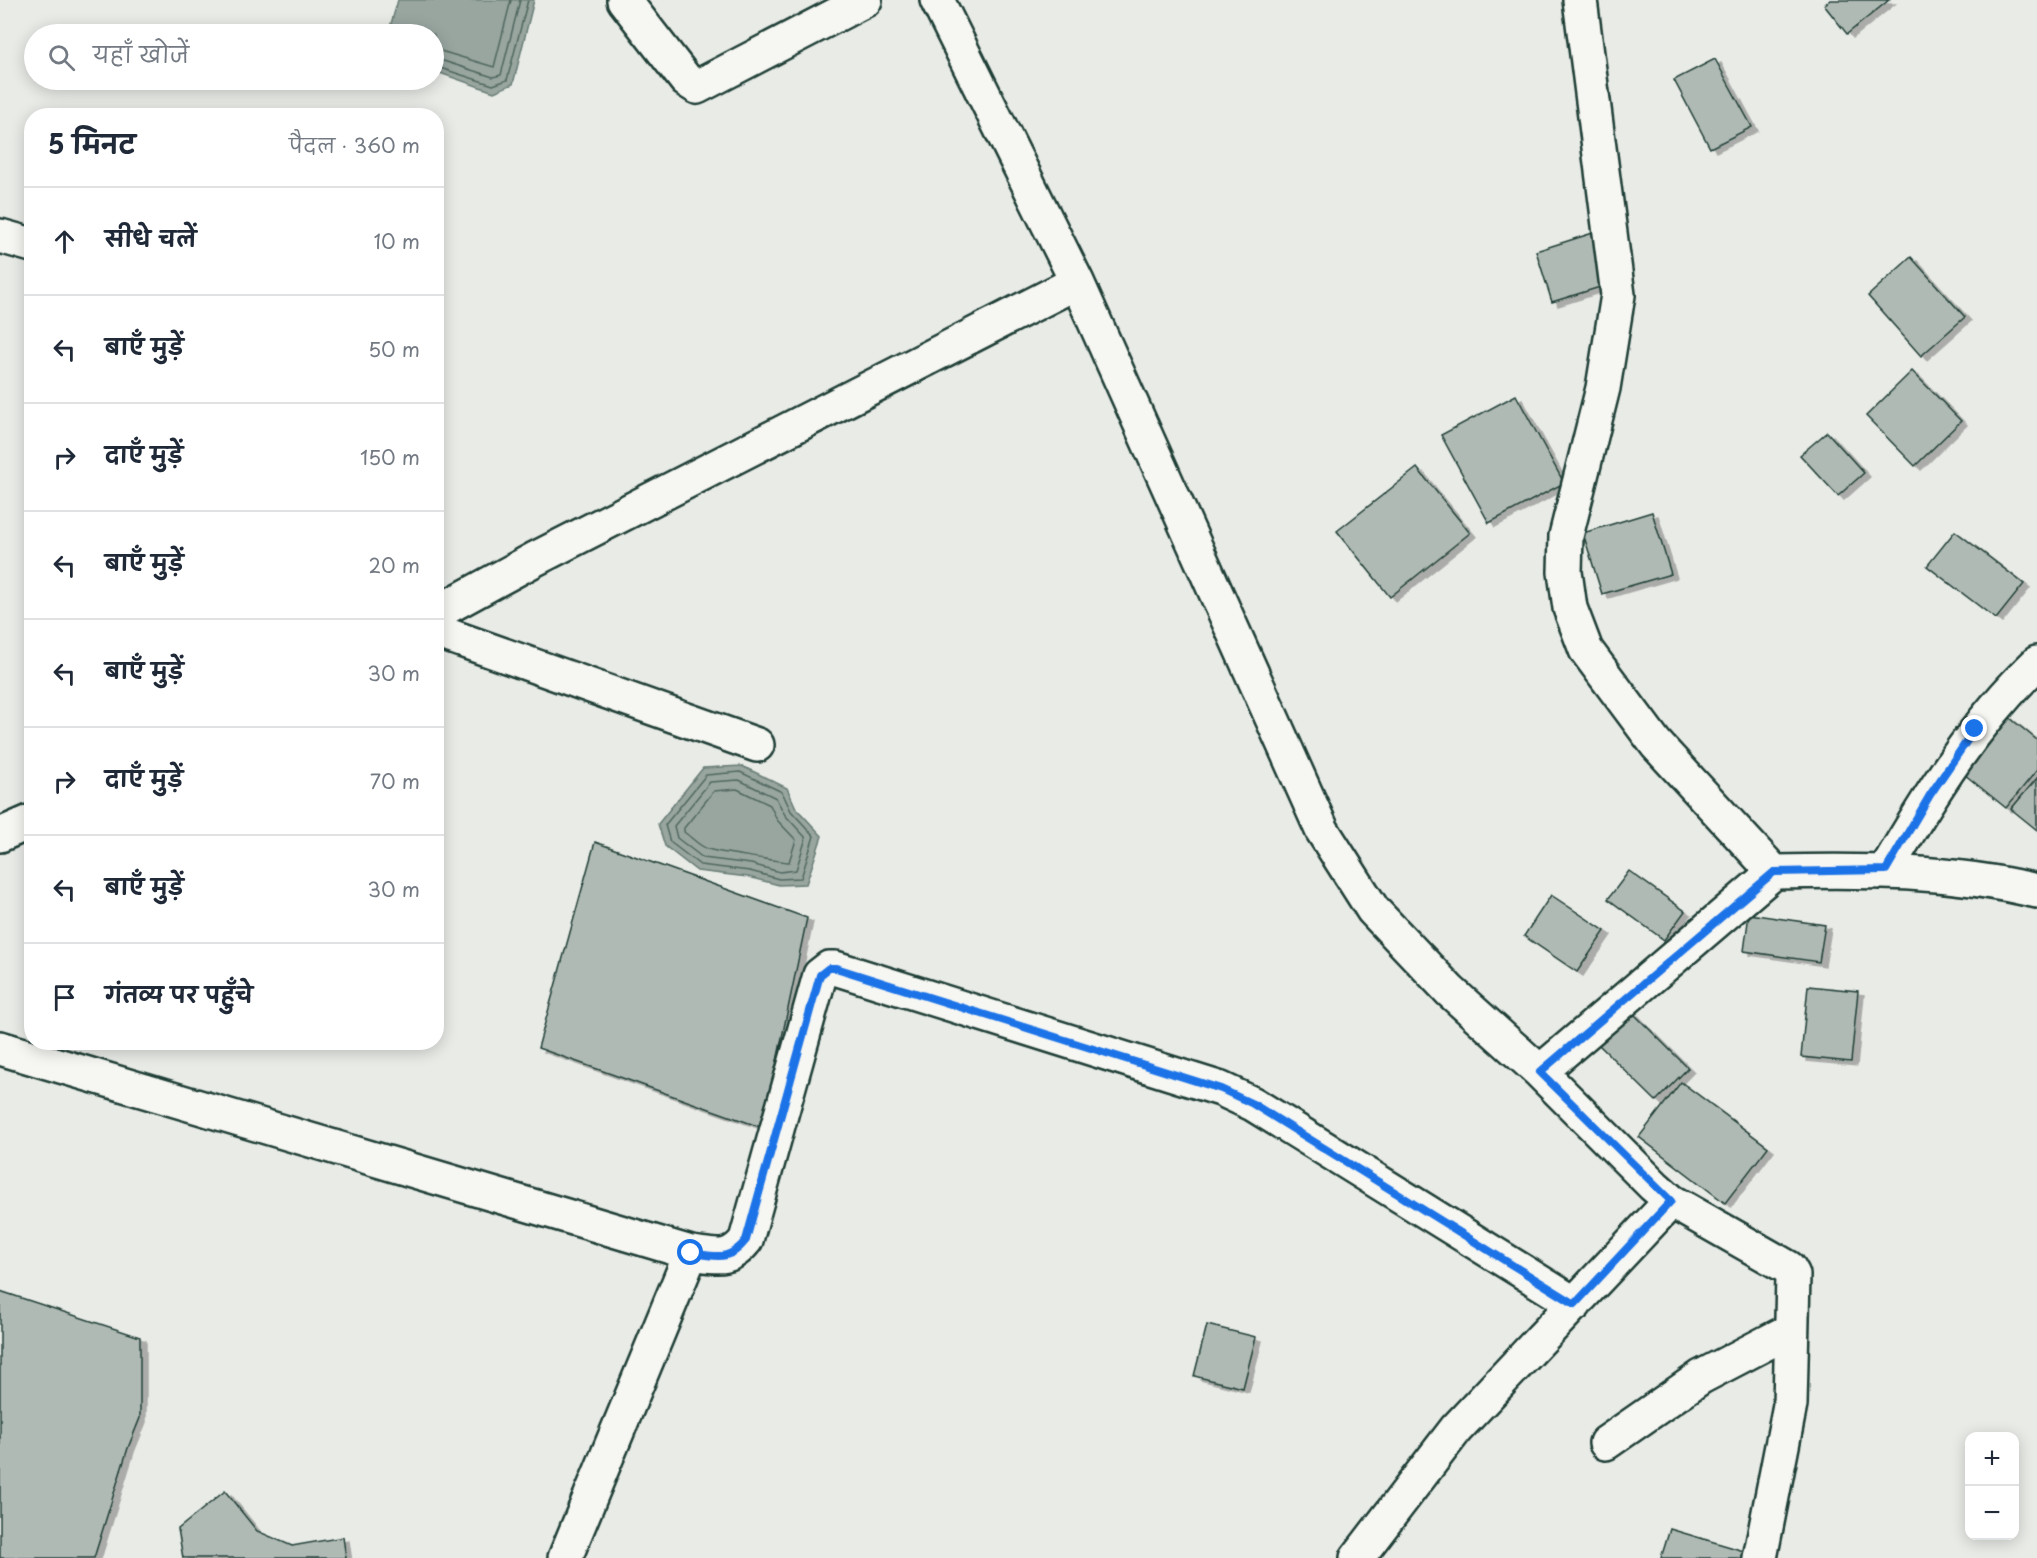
<!DOCTYPE html>
<html lang="hi">
<meta charset="utf-8">
<style>
:root{--surface:#fff;--page:#f2f2f3;--text:#1f2937;--muted:#747a83;--line:#e0e1e3}
body{margin:0;font-family:"Playpen Sans","Playpen Sans Deva",sans-serif;background:var(--page);color:var(--text)}
.controls{position:absolute;right:18px;bottom:18px;display:grid;overflow:hidden;border-radius:12px;box-shadow:0 3px 15px #0003}
.controls button{width:54px;height:54px;display:grid;place-items:center;padding:0;border:0;border-bottom:2px solid var(--line);background:var(--surface);color:var(--text);font:30px sans-serif}
.stop{position:absolute;width:18px;height:18px;margin:-14px;border:4px solid #1a73e8;border-radius:50%;background:#fff}
.stop.end{background:#1a73e8;border-color:#fff;box-shadow:0 2px 6px #0008}
.list{margin:0;padding:0;list-style:none}
h2{display:flex;justify-content:space-between;align-items:center;height:78px;margin:0;padding:0 24px;font-size:26px}
h2 small{font-size:20px;font-weight:400;color:var(--muted)}
.list li{display:grid;grid-template-columns:39px 1fr auto;gap:18px;align-items:center;box-sizing:border-box;height:108px;padding:0 24px;border-top:2px solid var(--line)}
.list b{display:block;font-size:22px;white-space:nowrap}
.list em{font-size:20px;font-style:normal;color:var(--muted)}
.icon{flex:none;width:33px;height:33px;fill:none;stroke:currentColor;stroke-width:2;stroke-linecap:round;stroke-linejoin:round}
.map{position:relative;flex:none;width:2037px;height:1558px;overflow:hidden}
.search{position:absolute;background:var(--surface);box-shadow:0 3px 15px #0003;left:24px;top:24px;width:420px;height:66px;display:flex;align-items:center;gap:15px;box-sizing:border-box;padding:0 21px;border-radius:33px;color:var(--muted);font-size:22px}
.panel{position:absolute;background:var(--surface);box-shadow:0 3px 15px #0003;left:24px;top:108px;width:420px;height:942px;border-radius:24px}
.map>svg:first-child{display:block}
.water{fill:#99a6a0;stroke:#687c75;stroke-width:1.5}
.lines{fill:none;stroke-linecap:round;stroke-linejoin:round}
.shore{stroke:#50675f;stroke-width:1.5}
.building{fill:#b0bab5;stroke:#1f3d34;stroke-width:1.5;filter:url(#shadow)}
.street-casing{stroke:#1f3d34;stroke-width:38}
.street{stroke:#f6f6f2;stroke-width:33}
.route{stroke:#1a73e8;stroke-width:8}
</style>
<div class="map">
<svg width="2037" height="1558" viewBox="0 0 2037 1558">
<defs>
<filter id="shadow"><feDropShadow dx="6" dy="4" stdDeviation="0" flood-color="#0004"/></filter>
</defs>
<rect width="100%" height="100%" fill="#e9ebe7"/>
<filter id="ink" filterUnits="userSpaceOnUse"><feTurbulence type="fractalNoise" baseFrequency=".0167" numOctaves="2"/><feDisplacementMap in="SourceGraphic" scale="12" xChannelSelector="R" yChannelSelector="G"/><feConvolveMatrix kernelMatrix="1 2 1 2 8 2 1 2 1" color-interpolation-filters="sRGB"/></filter>
<g filter="url(#ink)">
<path class="water" d="M398,0H534L513,84L494,92L434,71V34H388Z
M742,766L787,788L796,808L822,836L806,884L779,885L748,877L697,871L665,846L658,824L703,768Z"/>
<g class="lines">
<path class="shore" d="M434,49L494,67L511,0
M434,58L493,77L501,75L520,0
M434,66L493,85L507,80L528,0
M740,772L782,792L791,811L814,836L801,878L779,879L750,871L700,865L670,842L665,825L706,775Z
M739,780L776,798L785,815L806,838L796,870L780,872L751,864L703,858L677,838L674,826L710,782Z
M737,789L770,805L777,820L796,840L789,862C784,862 715,852 708,849C700,847 691,837 684,832V828L714,791Z"/>
</g>
<path class="building" d="M1830,0H1889L1847,34L1824,5Z
M1715,59L1752,127L1710,148L1674,80Z
M1596,232L1613,283L1552,302L1536,251Z
M1911,257L1965,317L1921,356L1868,296Z
M1912,371L1961,421L1915,466L1866,416Z
M1516,395L1564,483L1489,523L1441,435Z
M1827,432L1864,473L1838,496L1800,455Z
M1417,468L1470,533L1390,597L1337,531Z
M1652,512L1671,574L1602,594L1583,533Z
M1955,531L2024,584L1996,619L1927,566Z
M2005,714L2037,740V770L2006,808L1959,770Z
M2037,778V830L2011,809Z
M595,842L807,918L763,1128L538,1048Z
M1629,871L1685,911L1664,940L1608,899Z
M1551,895L1605,931L1577,972L1524,936Z
M1749,914L1825,925L1819,962L1744,951Z
M1808,986L1858,991L1851,1062L1801,1057Z
M1632,1012L1688,1068L1656,1101L1599,1045Z
M1681,1082L1768,1147L1725,1203L1639,1137Z
M0,1291L140,1337V1418L128,1448L94,1558H0Z
M1207,1325L1256,1337L1243,1388L1194,1376Z
M225,1491L257,1531L292,1546L343,1537L346,1558H183L178,1529Z
M1670,1529L1754,1554L1752,1558H1661Z"/>
<g class="lines">
<defs>
<path id="street" d="M624,0L686,80L697,87L865,0
M937,0L1077,282L1322,830L1373,910L1450,991L1540,1072L1654,1186L1671,1201L1789,1268L1793,1275L1790,1405L1760,1558
M0,236L32,245
M436,613L535,559L1077,282
M436,631L757,745
M0,835L32,821
M1886,870C1930,795 1974,723 2037,663
M1774,872C1864,870 1948,870 2037,891
M0,1048L691,1253C716,1256 729,1262 746,1240L820,975L829,968H835L1221,1089L1253,1104L1575,1304
M1540,1072L1774,872L1656,744L1586,650L1570,608L1565,572L1566,536L1603,388L1618,295L1580,0
M1606,1443L1701,1377L1791,1330
M565,1558L691,1253
M1357,1558L1456,1429L1671,1201"/>
</defs>
<use href="#street" class="street-casing"/>
<use href="#street" class="street"/>
</g>
</g>
<g class="lines" filter="url(#ink)">
<path class="route" d="M691,1253C716,1256 729,1262 746,1240L820,975L829,968H836L1221,1089L1253,1104L1575,1304L1671,1201L1540,1072L1774,872L1886,870L1930,795L1975,729"/>
</g>
</svg>
<div class="controls">
<button>+</button>
<button>−</button>
</div>
<div class="stop" style="left:691px;top:1253px"></div>
<div class="stop end" style="left:1975px;top:729px"></div>
<div class="search"><svg class="icon" aria-label="search" viewBox="0 0 24 24"><circle cx="10" cy="10" r="6"/><path d="M15 15l6 6"/></svg>यहाँ खोजें</div>
<section class="panel">
<h2>5 मिनट<small>पैदल · 360 m</small></h2>
<ul class="list">
<li><svg class="icon" aria-label="ahead" viewBox="0 0 24 24"><path d="M12 20V5M6 11l6-6 6 6"/></svg><div><b>सीधे चलें</b></div><em>10 m</em></li>
<li><svg class="icon" aria-label="left" viewBox="0 0 24 24"><path d="M17 20v-9H6M10 6l-5 5 5 5"/></svg><div><b>बाएँ मुड़ें</b></div><em>50 m</em></li>
<li><svg class="icon" aria-label="right" viewBox="0 0 24 24"><path d="M7 20v-9h11M14 6l5 5-5 5"/></svg><div><b>दाएँ मुड़ें</b></div><em>150 m</em></li>
<li><svg class="icon" aria-label="left" viewBox="0 0 24 24"><path d="M17 20v-9H6M10 6l-5 5 5 5"/></svg><div><b>बाएँ मुड़ें</b></div><em>20 m</em></li>
<li><svg class="icon" aria-label="left" viewBox="0 0 24 24"><path d="M17 20v-9H6M10 6l-5 5 5 5"/></svg><div><b>बाएँ मुड़ें</b></div><em>30 m</em></li>
<li><svg class="icon" aria-label="right" viewBox="0 0 24 24"><path d="M7 20v-9h11M14 6l5 5-5 5"/></svg><div><b>दाएँ मुड़ें</b></div><em>70 m</em></li>
<li><svg class="icon" aria-label="left" viewBox="0 0 24 24"><path d="M17 20v-9H6M10 6l-5 5 5 5"/></svg><div><b>बाएँ मुड़ें</b></div><em>30 m</em></li>
<li><svg class="icon" aria-label="arrive" viewBox="0 0 24 24"><path d="M6 21V4h12l-3 4 3 4H6"/></svg><div><b>गंतव्य पर पहुँचे</b></div></li>
</ul>
</section>
</div>
